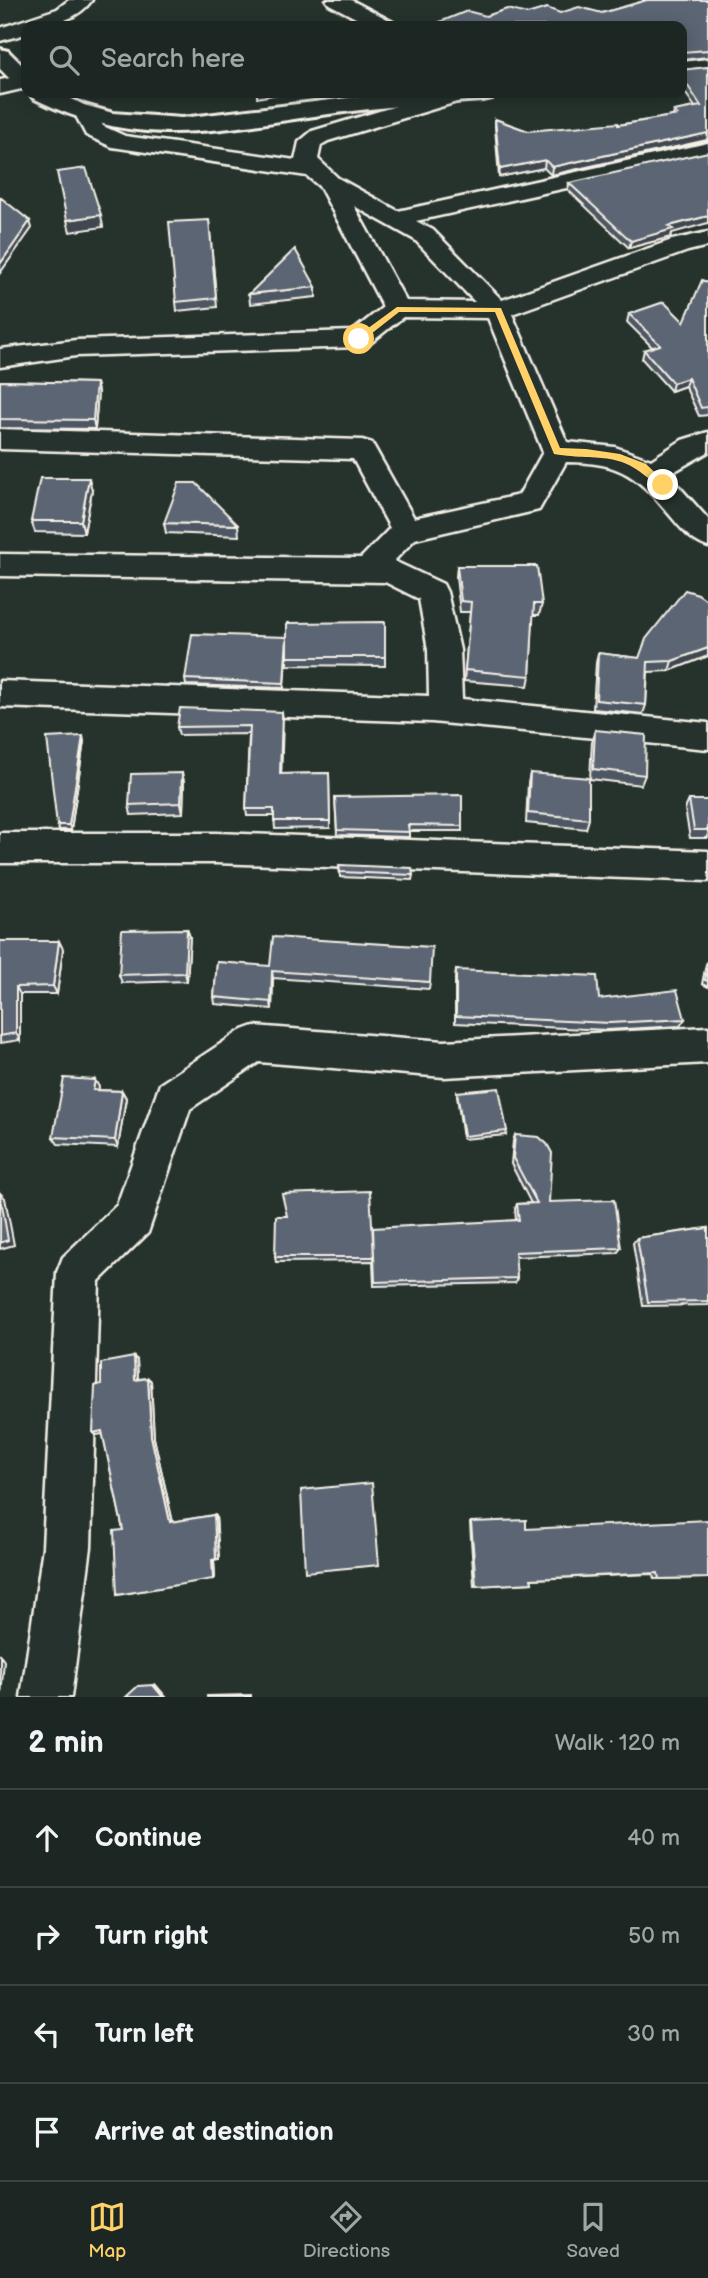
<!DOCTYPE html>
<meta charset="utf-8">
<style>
:root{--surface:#1c2622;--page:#29322f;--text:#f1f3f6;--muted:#a0a5a5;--line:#3a4340;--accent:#ffd166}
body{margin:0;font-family:"Balsamiq Sans",sans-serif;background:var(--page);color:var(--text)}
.stop{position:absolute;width:21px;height:21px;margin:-16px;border:5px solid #ffd166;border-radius:50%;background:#fff}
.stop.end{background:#ffd166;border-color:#fff;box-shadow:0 2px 7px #0008}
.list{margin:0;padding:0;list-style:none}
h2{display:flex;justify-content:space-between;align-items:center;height:91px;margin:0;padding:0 28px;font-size:30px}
h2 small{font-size:23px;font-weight:400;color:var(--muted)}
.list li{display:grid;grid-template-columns:46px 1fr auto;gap:21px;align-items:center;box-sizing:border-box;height:98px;padding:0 28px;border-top:2px solid var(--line)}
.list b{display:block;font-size:26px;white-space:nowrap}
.list em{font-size:23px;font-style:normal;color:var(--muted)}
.icon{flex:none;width:38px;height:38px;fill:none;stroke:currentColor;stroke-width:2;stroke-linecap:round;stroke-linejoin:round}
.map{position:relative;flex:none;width:708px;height:1697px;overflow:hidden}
.search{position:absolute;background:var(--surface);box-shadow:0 4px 18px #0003;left:21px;right:21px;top:21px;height:77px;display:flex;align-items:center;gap:18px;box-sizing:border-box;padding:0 24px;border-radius:14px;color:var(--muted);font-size:26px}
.sheet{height:483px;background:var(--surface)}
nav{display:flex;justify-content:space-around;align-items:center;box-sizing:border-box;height:98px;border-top:2px solid var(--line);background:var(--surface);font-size:19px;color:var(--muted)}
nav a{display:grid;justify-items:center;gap:4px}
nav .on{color:var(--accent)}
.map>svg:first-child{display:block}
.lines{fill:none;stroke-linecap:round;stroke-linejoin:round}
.street-casing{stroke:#f4f1e8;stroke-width:5}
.secondary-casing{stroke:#f4f1e8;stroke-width:6}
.street{fill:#26332d;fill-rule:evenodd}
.secondary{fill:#26332d;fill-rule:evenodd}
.wall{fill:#4e5763;stroke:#f4f1e8;stroke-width:2}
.shaded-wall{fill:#404750;stroke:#f4f1e8;stroke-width:2}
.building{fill:#5b6573;stroke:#f4f1e8;stroke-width:2}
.route{fill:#ffd166}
</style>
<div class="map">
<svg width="708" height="1697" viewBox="0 0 708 1697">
<rect width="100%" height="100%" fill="#26332d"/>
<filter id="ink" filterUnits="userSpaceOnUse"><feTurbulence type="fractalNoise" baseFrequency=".0143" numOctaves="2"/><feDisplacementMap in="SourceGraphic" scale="14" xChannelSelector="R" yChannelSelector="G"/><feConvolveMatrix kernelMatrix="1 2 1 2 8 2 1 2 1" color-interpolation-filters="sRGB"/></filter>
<g filter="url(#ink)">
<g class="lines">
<defs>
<path id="street" d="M69,0H92C77,21 50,26 26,26V34L0,41V28L57,9Z
M326,0H351L393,22L396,26H371L329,4Z
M26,75V88L0,94V80Z
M440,93H473L470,98L328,141L321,145L318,159L338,178L398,211L708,143V157L416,221L433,230L502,300L672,240L708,232V246L688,251L512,314L567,442L615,447L651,460L682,440L708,432V452L675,471L676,483L708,519V547C693,542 684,532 674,520C639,478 624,462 566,462L539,510L415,539L394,561L443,584L447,592L460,650L462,699L708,723V749L432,722L0,707V681L429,696L428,650L419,599L385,582L0,576V554L361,558L390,528L353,459L0,449V429L362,440L372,443L414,518L519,495L543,452L488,318L403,317L368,345L359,347L76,356L0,367V349L76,340L353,331L383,307L320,187L307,176L112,147L86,135L75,114L78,109H94L103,126L125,136L295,160L299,142L312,131ZM354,206L415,240L475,302L406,301Z
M0,833H216L708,851V881L216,863H0Z
M254,1026L444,1041L708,1027V1063L444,1077L259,1062L190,1109L148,1233L99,1281L91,1547L71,1697H21L43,1547L57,1272L63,1257L117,1205L160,1084L240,1031Z"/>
<path id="secondary" d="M0,49L8,51L26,69V89L18,87L0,69Z
M708,59V73L682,76V62Z
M30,93H60L84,105L113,113L182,118L389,93H495L492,98L483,100C432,103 380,107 329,114C217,129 140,152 33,98Z"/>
</defs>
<use href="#street" class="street-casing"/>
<use href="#secondary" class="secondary-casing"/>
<use href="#street" class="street"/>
<use href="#secondary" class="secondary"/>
</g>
<path class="wall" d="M643,0H708V57L682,60V70L708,67V141L551,175L544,168L499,177L495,127V119L528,131L618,125L673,116L674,111L695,107L682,88V26L486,16L602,13L643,2Z
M569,183L672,233L671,237L629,248L568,190Z
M209,220L217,307L177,311L176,302Z
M708,283V415L699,416L685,386L671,391L642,359L644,350L653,348L627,322L629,314L684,322Z
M316,287V297L250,304L249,294Z
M0,381L96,383L98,392L95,429L0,428Z
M92,490L84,533L35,532L31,521Z
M164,523L238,525L239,536L166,533Z
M457,566L542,604L539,615H533L530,676L528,686L464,681L470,612H460L456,577Z
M708,601V656L669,671L648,672L646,705L643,714L593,709L596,663L598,653L639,658Z
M385,622V666L287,665V647L284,688L186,685L185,679L287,637Z
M282,712L281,774L329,773L330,828L275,829L274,816H247L246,809L249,734L179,735L177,727Z
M595,730L645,775L641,785L590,779L592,740Z
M84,741L71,830H59L57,825Z
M182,773L184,782L183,813L131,815L129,805Z
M530,773L589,819L586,829L526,823L528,783Z
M335,797L462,826V831H409V837L337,835Z
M689,800H708V838H690L685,809Z
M339,865L413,875L412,880L340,877Z
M187,929L190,937L187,981L122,983L119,975Z
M0,941L63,949L57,994H20V1040L0,1043Z
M708,961V987L702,984L706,964Z
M217,962L430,982L429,989L273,978L272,1009L215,1004L214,997Z
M456,970L599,999L685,1019L680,1026L607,1030L455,1023V978Z
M99,1087L98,1090L122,1091L126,1098L118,1147L58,1144L53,1137Z
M457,1092L507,1131L506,1135L463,1139L457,1096Z
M515,1135L549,1202L621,1248L617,1253L515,1257L517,1278L515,1283L374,1286L373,1261L276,1262L275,1257L372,1235L516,1220L515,1209L517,1204L531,1203L511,1164L513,1141Z
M708,1228V1305L643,1306L633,1243L637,1238Z
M137,1360L138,1379L148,1378L151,1381L154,1438L173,1522L214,1515L216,1516L219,1559L214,1560L215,1578L117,1595L123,1530L103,1434L97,1435L93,1433L101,1384Z
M471,1522L526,1529L708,1578L654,1579L653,1574L531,1579L532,1583L474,1586L470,1523Z
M251,1695V1697H207V1696Z"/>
<path class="shaded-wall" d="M257,93H283L257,98Z
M708,133L707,140L551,175L552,167Z
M545,160L544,168L499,177L500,169Z
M101,215L103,227L70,232L67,220Z
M708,216V223L672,233L671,237L629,248L631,241L669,226Z
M30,221L32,228L0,273V264Z
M688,378L685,386L671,391L673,383Z
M96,383L98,392L95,429L93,420Z
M89,478L92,490L84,533L81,521Z
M708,648V656L669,671L672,661Z
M282,712L283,719L281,781L280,774Z
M83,736L84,741L71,830L69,825Z
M182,773L184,782L183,813L181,803Z
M187,929L190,937L187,981L185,973Z
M59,941L63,949L57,994L53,986Z
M272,971L273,978L272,1009L271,1002Z
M16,987L20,994V1040L16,1033Z
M95,1080L99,1087L97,1097L93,1090Z
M122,1091L126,1098L118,1147L115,1140Z
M0,1193L5,1198L14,1245L0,1249Z
M134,1357L137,1360L138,1383L135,1380Z
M148,1378L151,1381L154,1438L173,1523L170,1522L151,1436Z
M214,1515L216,1516L219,1559H216Z
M212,1560H214L215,1578L213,1579Z
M0,1655L4,1661L1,1696L0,1697Z
M155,1684L166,1697H163L153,1685Z"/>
<path class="building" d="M647,0H708V50L682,52V26H430L467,11L486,16L507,9L527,14L547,8L560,13L579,7L602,13Z
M682,54V70L708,67V133L552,167L545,160L500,169L495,119L528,131L618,123V125L678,115L674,111L701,106L682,77Z
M708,152V216L669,226L673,229L631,241L569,183Z
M86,168L101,215L67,220L57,172Z
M0,197L30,221L0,264Z
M209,220L216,298L176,302L169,222Z
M295,249L316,287L249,294Z
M702,280L708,283V407L701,408L688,378L673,383L644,350L660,345L629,314L664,302L684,322Z
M0,381L96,383L93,420L0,419Z
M40,478H89L81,521H31Z
M179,483H196L238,525L164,523Z
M457,566H537L542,604H534L530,676L465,670L471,602L461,601Z
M685,590L698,594L708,601V648L672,661L648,662L646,705L596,700L598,653L639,658L646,639Z
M385,622V657H287V623Z
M192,634L287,637L284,683L185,679Z
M180,708L282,712L280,774L329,773L330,821H274V809H246L250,726L177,727Z
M595,730L646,735L645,775L593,769Z
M83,736L69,825H57L47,738Z
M182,773L181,803L129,805L131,774Z
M530,773L589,778V819L528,813Z
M462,795V826L408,825L409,832L337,830L335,797Z
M689,800H708V830H694Z
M339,865L412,868L413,875L340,872Z
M187,929L185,973L119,975L122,930Z
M273,937L432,947L430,982L272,971L271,1002L214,997L217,962L270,966Z
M0,941H59L53,986L16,987V1033L0,1036Z
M708,964V981L705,980Z
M456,970L597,976L599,999L677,990L685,1019L610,1023L456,1016Z
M64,1078L95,1080L93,1090L122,1091L115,1140L53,1137Z
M499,1088L507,1131L464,1136L457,1092Z
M515,1135L539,1137L547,1144L552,1153L549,1202L614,1200L621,1248L515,1252L517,1278L375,1282L373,1228L519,1220L517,1204L537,1203L513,1158Z
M370,1191L374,1257H275L276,1216H287L282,1194Z
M0,1193L8,1240L0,1243Z
M708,1228V1301L648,1302L637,1238Z
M134,1357L135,1380L148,1378L151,1436L170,1522L214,1515L216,1559L212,1560L213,1579L117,1595L114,1531L123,1530L102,1431L93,1433L95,1386L101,1384V1363Z
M372,1483L379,1565L305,1572L301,1490Z
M526,1520V1529L708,1520V1578L659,1579L658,1573L531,1579L532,1583L476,1586L471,1522Z
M153,1685L163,1697H126L138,1686Z"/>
</g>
<path class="route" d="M397,307L501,308L560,448L586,449L620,454L646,464L666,483V488H659C619,448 603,462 554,454L495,312H399L362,341H356V337Z"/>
</svg>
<div class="stop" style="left:359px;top:339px"></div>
<div class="stop end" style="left:663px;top:485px"></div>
<div class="search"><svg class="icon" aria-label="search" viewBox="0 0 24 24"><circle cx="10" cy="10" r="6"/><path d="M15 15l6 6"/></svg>Search here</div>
</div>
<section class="sheet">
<h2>2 min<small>Walk · 120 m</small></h2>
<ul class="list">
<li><svg class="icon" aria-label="ahead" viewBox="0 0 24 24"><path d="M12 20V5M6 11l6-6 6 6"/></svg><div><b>Continue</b></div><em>40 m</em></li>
<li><svg class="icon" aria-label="right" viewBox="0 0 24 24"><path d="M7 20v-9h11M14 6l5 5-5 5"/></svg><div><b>Turn right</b></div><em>50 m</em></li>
<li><svg class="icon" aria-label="left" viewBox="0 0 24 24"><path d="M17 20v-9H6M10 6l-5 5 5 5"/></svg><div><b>Turn left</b></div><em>30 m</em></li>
<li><svg class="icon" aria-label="arrive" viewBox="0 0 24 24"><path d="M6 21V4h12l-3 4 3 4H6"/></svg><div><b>Arrive at destination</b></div></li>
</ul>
</section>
<nav>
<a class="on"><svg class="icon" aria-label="map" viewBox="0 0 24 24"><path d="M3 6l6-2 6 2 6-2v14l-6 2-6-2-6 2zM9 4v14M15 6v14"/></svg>Map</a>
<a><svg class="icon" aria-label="directions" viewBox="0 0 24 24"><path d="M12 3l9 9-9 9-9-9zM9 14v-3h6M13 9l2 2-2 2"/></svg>Directions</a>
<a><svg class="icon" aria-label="saved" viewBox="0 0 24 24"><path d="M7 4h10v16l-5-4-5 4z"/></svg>Saved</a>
</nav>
